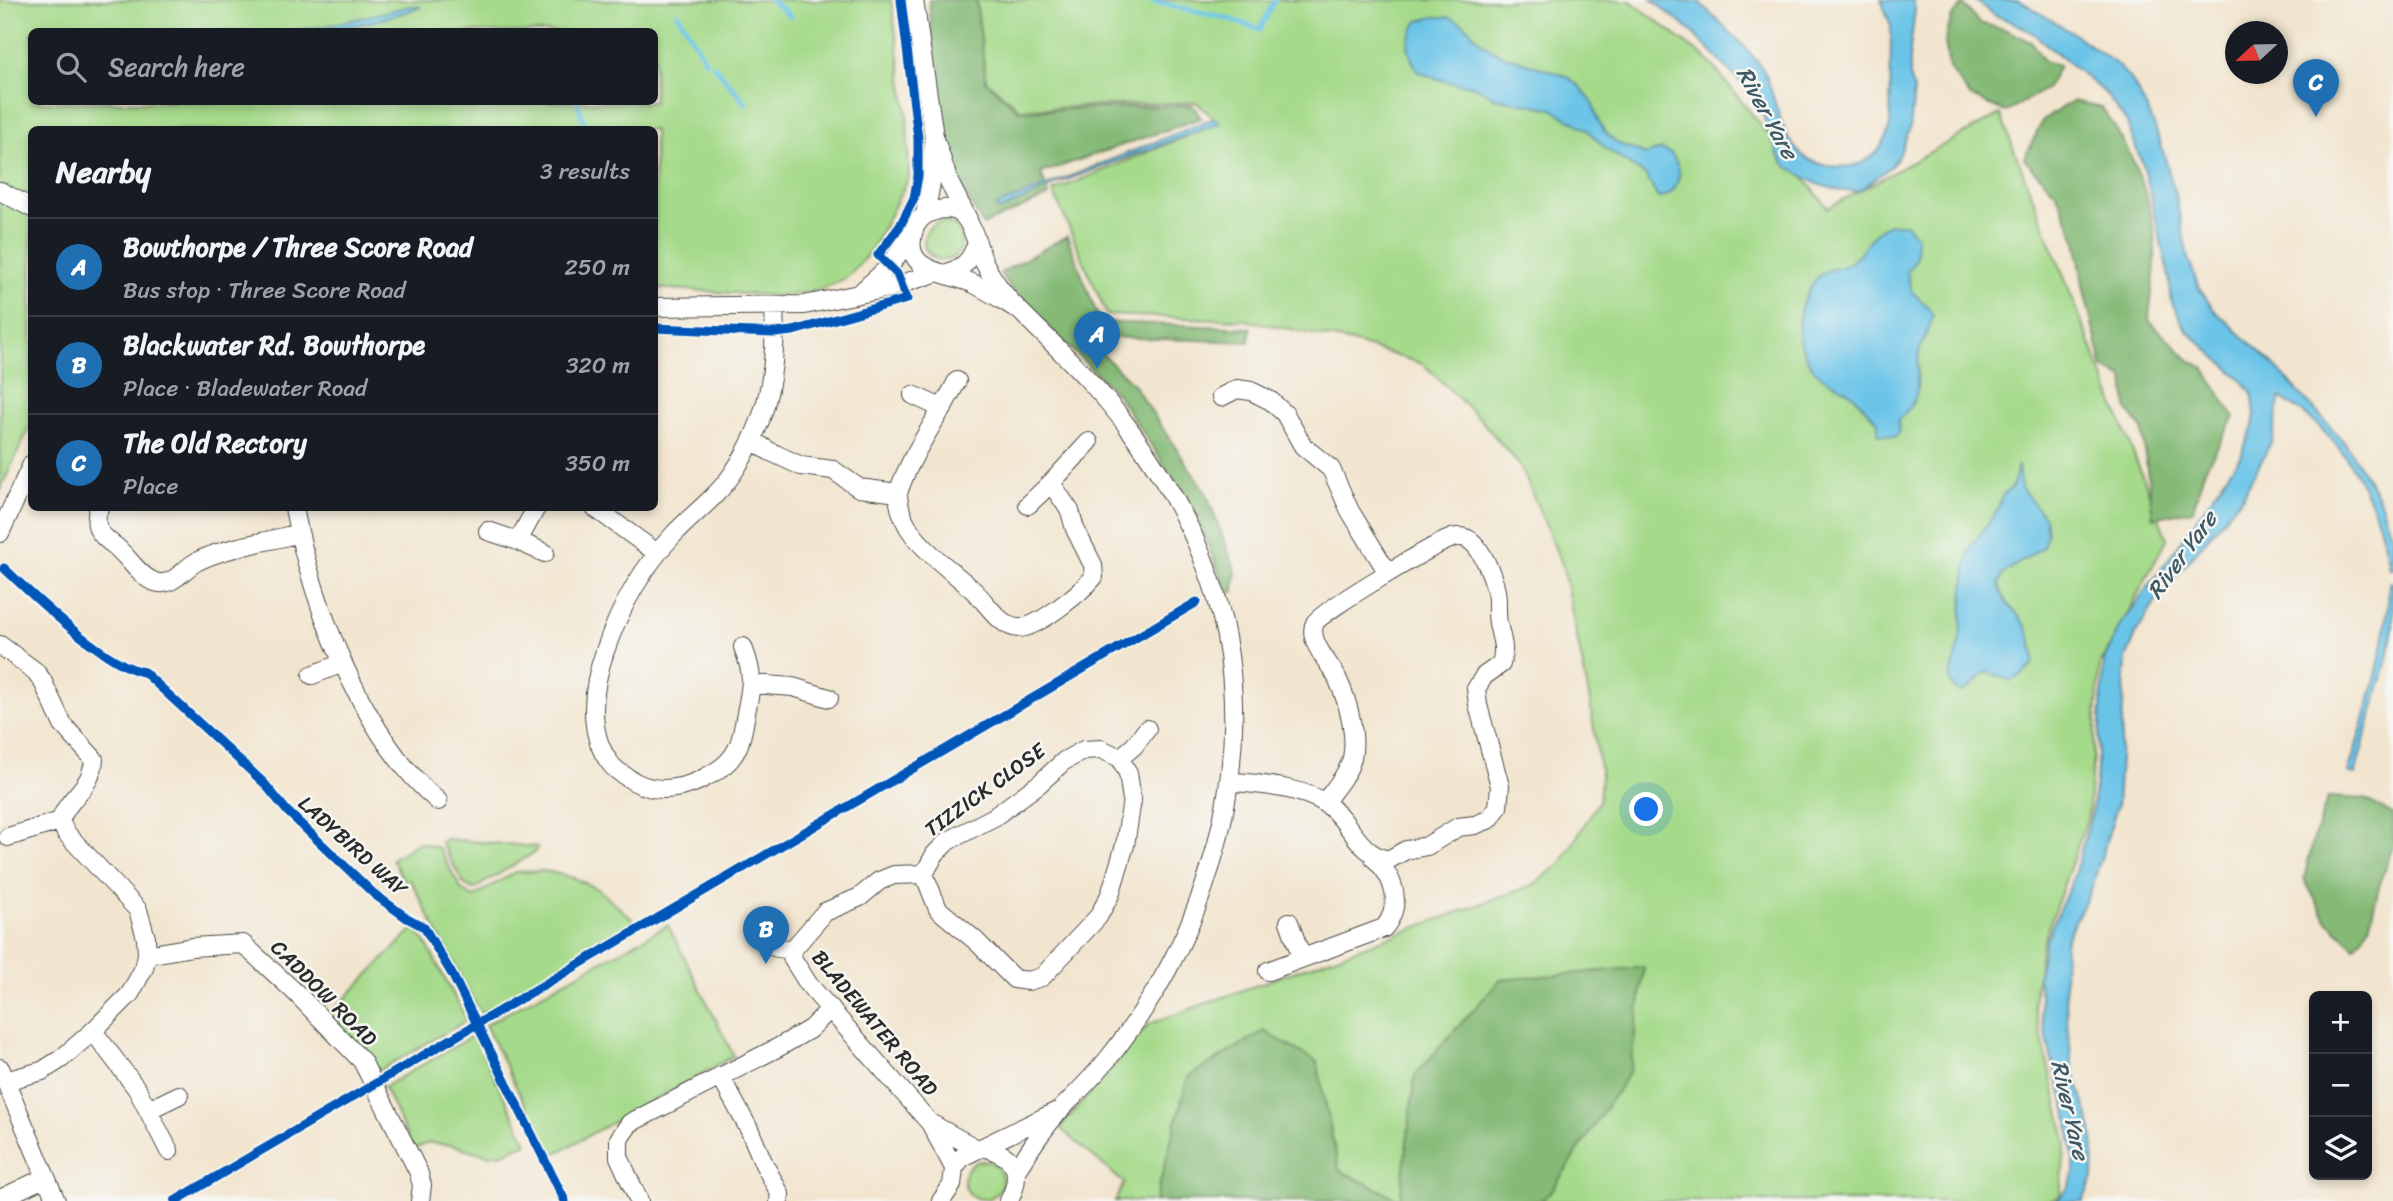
<!DOCTYPE html>
<meta charset="utf-8">
<style>
:root{--surface:#171b24;--page:#20242c;--text:#f1f3f6;--muted:#9ea1a6;--line:#363941;--accent:#1f6fb2}
body{margin:0;font-family:Sriracha,sans-serif;background:var(--page);color:var(--text)}
.controls{position:absolute;right:21px;bottom:21px;display:grid;overflow:hidden;border-radius:10px;box-shadow:0 4px 10px #0003}
.controls button{width:63px;height:63px;display:grid;place-items:center;padding:0;border:0;border-bottom:2px solid var(--line);background:var(--surface);color:var(--text);font:35px sans-serif}
.compass{position:absolute;left:2225px;top:21px;width:63px;height:63px;border-radius:50%;background:var(--surface);box-shadow:0 4px 10px #0003;rotate:248deg}
.you{position:absolute;left:1647px;top:810px;width:24px;height:24px;margin:-18px;border:5px solid #fff;border-radius:50%;background:#1a73e8;box-shadow:0 0 0 10px #1a73e833}
.badge{display:grid;place-items:center;width:46px;height:46px;border-radius:50%;background:var(--accent);color:#fff;font-size:23px;font-weight:700}
.pin{position:absolute;translate:-50% -58px;filter:drop-shadow(0 2px 4px #0008)}
.pin::after{content:'';position:absolute;top:37px;width:24px;height:21px;background:inherit;clip-path:polygon(0 0,100% 0,50% 100%)}
.list{margin:0;padding:0;list-style:none}
h2{display:flex;justify-content:space-between;align-items:center;height:91px;margin:0;padding:0 28px;font-size:30px}
h2 small{font-size:23px;font-weight:400;color:var(--muted)}
.list li{display:grid;grid-template-columns:46px 1fr auto;gap:21px;align-items:center;box-sizing:border-box;height:98px;padding:0 28px;border-top:2px solid var(--line)}
.list b{display:block;font-size:26px;white-space:nowrap}
.list p{margin:0;font-size:23px;white-space:nowrap;color:var(--muted)}
.list em{font-size:23px;font-style:normal;color:var(--muted)}
.icon{flex:none;width:38px;height:38px;fill:none;stroke:currentColor;stroke-width:2;stroke-linecap:round;stroke-linejoin:round}
.map{position:relative;flex:none;width:2393px;height:1201px;overflow:hidden}
.search{position:absolute;background:var(--surface);box-shadow:0 4px 10px #0003;left:28px;top:28px;width:630px;height:77px;display:flex;align-items:center;gap:18px;box-sizing:border-box;padding:0 24px;border-radius:10px;color:var(--muted);font-size:26px}
.panel{position:absolute;background:var(--surface);box-shadow:0 4px 10px #0003;left:28px;top:126px;width:630px;height:385px;border-radius:10px}
.map>svg:first-child{display:block}
.green{fill:#a5da8a;stroke:#68825a;stroke-width:2;fill-rule:evenodd}
.forest{fill:#84ba76;stroke:#587250;stroke-width:2}
.water{fill:#6ac4e8;stroke:#4a788a;stroke-width:2}
.lines{fill:none;stroke-linecap:round;stroke-linejoin:round}
.stream{stroke:#6ac4e8;stroke-width:5}
.street-casing{stroke:#494744;stroke-width:20}
.street{stroke:#fff;stroke-width:18}
.cycleway-casing{stroke:#f6f6f2;stroke-width:13}
.cycleway{stroke:#0057b8;stroke-width:9}
.labels{text-anchor:middle;dominant-baseline:central;stroke-width:5;stroke-linejoin:round;paint-order:stroke}
.street-label{font-size:21px;fill:#2b2b2b;stroke:#f6f6f2}
.water-label{font-size:23px;font-style:italic;fill:#3e5964;stroke:#f6f6f2}
</style>
<div class="map">
<svg width="2393" height="1201" viewBox="0 0 2393 1201">
<rect width="100%" height="100%" fill="#f6f6f2"/>
<filter id="ink" filterUnits="userSpaceOnUse"><feTurbulence type="fractalNoise" baseFrequency=".0143" numOctaves="2"/><feDisplacementMap in="SourceGraphic" scale="14" xChannelSelector="R" yChannelSelector="G"/><feConvolveMatrix kernelMatrix="1 2 1 2 8 2 1 2 1" color-interpolation-filters="sRGB"/></filter>
<filter id="wash" filterUnits="userSpaceOnUse"><feTurbulence type="fractalNoise" baseFrequency=".00686" numOctaves="4" result="noise"/><feDisplacementMap in="SourceGraphic" scale="28" xChannelSelector="R" yChannelSelector="G"/><feGaussianBlur stdDeviation="1.57" result="paint"/><feColorMatrix in="noise" values="0 0 0 0 0 0 0 0 0 0 0 0 0 0 0 0 0 1.4 0 .05"/><feComposite in="paint" operator="in"/></filter>
<g filter="url(#wash)">
<rect width="100%" height="100%" fill="#f2e5cf"/>
<path class="green" d="M0,0H891L907,113L909,177L873,248L851,274L843,280L824,288L803,293L779,296L655,288L654,130H32L31,424L0,490ZM32,32H654V102H32Z
M976,0H1629L1708,60L1828,208L2000,114L2167,539L2100,665L2088,817L2041,948L2034,1004L2066,1141L2060,1196L2050,1201H1115L1124,1183L1060,1128L1149,1024L1533,885L1561,863L1599,801L1601,776L1589,696L1562,564L1521,467L1480,419L1423,364L1352,342L1245,320L1107,315L1053,191L1219,123L1196,102L1020,109L986,81Z
M924 241a19 19 0 1 1 38 0a19 19 0 1 1-38 0Z
M446,839L537,847L535,852L474,889L464,884L441,842Z
M419,842L439,848L461,889L473,897L515,872L546,871L574,878L598,889L637,923L480,1014L411,881L403,879L392,859Z
M668,925L734,1056L551,1156L485,1025Z
M414,928L426,943L467,1020L377,1072L365,1051L328,1016Z
M474,1035L527,1143L504,1153L488,1155L451,1145L429,1143L413,1149L384,1087Z
M964 1180a19 19 0 1 1 38 0a19 19 0 1 1-38 0Z"/>
<path class="forest" d="M929,0H976L986,82L1020,111L1192,105L1201,118L1041,173L1049,196L983,225C970,201 954,178 948,151C936,102 933,51 929,0Z
M1963,4L1979,23L2007,30L2031,42L2044,61L2059,66L2047,88L2006,112L1971,97L1949,68L1945,42L1951,19Z
M2073,101L2102,108C2133,151 2157,206 2155,260C2155,280 2150,300 2149,320L2188,359L2204,368L2234,417L2204,471L2193,510L2153,518L2142,429L2127,409L2124,378L2103,368L2084,291L2076,239L2057,194L2024,159L2043,120Z
M1067,236L1100,322L1251,328L1249,342L1104,337L1097,349L1133,384L1206,493L1236,572L1234,591L1228,594L1192,506L1116,393L1016,295L1000,273Z
M2328,797L2365,799L2393,814V846L2381,879L2369,927L2355,947L2327,921L2304,879L2314,837Z
M1644,967L1630,1071L1553,1189L1541,1201H1155L1188,1077L1264,1031L1317,1062L1339,1170L1400,1200L1415,1075L1500,980Z"/>
<path class="water" d="M1652,0L1699,2C1720,23 1744,43 1762,68C1766,73 1768,81 1770,87C1779,113 1784,147 1810,160C1823,166 1838,168 1852,166C1874,161 1884,146 1890,126L1891,26L1881,0H1913L1915,10L1910,50V80L1914,90L1910,128L1899,156L1891,166L1859,191H1841L1817,184L1786,166L1777,153L1761,110L1748,90L1692,32Z
M1975,0H2019L2077,36L2116,64L2131,79L2150,115L2160,141L2175,193L2188,258L2199,288L2214,310L2272,363L2346,444L2379,498L2393,540V568H2390C2377,499 2344,433 2280,398L2272,441L2242,497L2158,598L2137,632L2126,659L2117,806L2091,890L2071,929L2065,943L2064,971L2068,1033L2073,1068L2092,1129L2094,1148L2093,1178L2083,1201H2057L2069,1186L2074,1173V1157L2065,1104L2050,1053L2042,1015L2038,975L2045,942L2073,879L2091,816L2096,783L2104,661L2120,625L2174,552L2241,455L2253,427L2255,413L2252,393L2242,380L2187,331L2172,303L2169,277L2145,171L2127,123L2105,93L2034,34L2017,24L1992,14Z
M410,6L421,7C376,22 338,32 290,31L323,27Z
M1434,17H1450L1464,24L1483,44L1502,55L1566,76L1580,87L1592,102L1598,120L1605,132L1617,143L1646,155L1661,149L1672,154C1674,159 1679,166 1679,172C1679,186 1671,196 1658,198L1646,176L1605,148L1586,129L1550,108L1494,98L1476,87L1445,81L1418,72C1406,49 1404,43 1418,21Z
M1215,118L1220,123L1061,182L999,211L996,206Z
M1889,224H1906L1917,237L1916,259L1907,272L1911,291L1925,304L1933,316C1929,329 1922,341 1919,353C1913,385 1927,394 1898,420L1899,432L1895,437L1878,434V422C1869,413 1861,403 1852,394C1844,387 1833,384 1824,378C1800,361 1792,326 1804,300C1809,289 1815,276 1827,271C1833,268 1841,268 1847,265C1867,252 1866,234 1889,224Z
M2018,465L2021,488L2045,518L2047,533L2043,547L2004,573L1999,583C2003,606 2014,607 2025,625C2032,637 2034,649 2034,663L2024,674L2011,681L1987,672C1976,678 1973,688 1962,692L1954,688L1950,680L1960,638L1966,567L1970,548L1998,509L2002,495L2013,487Z
M2389,582L2393,583V627L2389,653L2355,774L2348,773C2367,710 2388,648 2389,582Z"/>
<g class="lines">
<path class="stream" d="M771,0L791,17
M1148,0L1233,20
M677,13L706,61
M1237,22L1260,29L1275,0
M714,66L746,103
M577,102L587,130"/>
</g>
</g>
<g filter="url(#ink)">
<g class="lines">
<defs>
<path id="street" d="M914,0L934,136L932,177L925,215
M937,145L949,182L968,219
M0,191L32,208
M944,274C963,269 971,261 977,242
M859,294L890,266L912,234
M654,307L804,305L889,288L935,273
M913,395L943,409
M1221,397L1237,389L1251,391L1271,401L1285,414L1303,446L1331,469L1350,511L1388,573
M752,440L769,451L801,466L833,470L859,488L898,493C899,539 945,563 975,592C987,603 1001,628 1019,628C1038,628 1082,591 1094,577L1093,565L1075,529L1070,511L1051,483L1089,442
M898,493C911,453 938,419 957,381
M1028,505L1051,483
M99,508C92,527 100,535 115,546C128,556 139,577 155,582C172,588 183,569 196,562C227,546 265,543 299,533
M294,508C312,602 362,738 438,801
M595,508L657,553
M488,531L518,541L536,508
M0,533L32,464
M518,541L545,553
M0,645L35,671L42,680L63,725L94,759C92,789 69,795 60,821L66,833L138,910L146,938L147,955L144,968L130,994L93,1031L61,1059L42,1071L5,1081
M743,647C754,675 752,684 746,713C744,725 742,739 737,749C730,763 719,770 706,777C685,789 658,794 635,782C627,777 616,772 610,763C586,732 593,685 605,651C620,607 642,568 674,534C694,513 717,497 733,473C769,420 777,369 774,307
M312,675L343,663
M752,684L793,687L829,698
M1101,749L1120,758L1128,773L1132,800L1125,845L1110,895L1098,917L1042,977L1028,981L1014,979L976,941L938,909L924,874L935,854L948,841L994,817L1039,784L1064,761L1084,750Z
M1120,758L1134,746L1147,729
M1229,781C1259,785 1298,786 1325,803C1350,819 1357,854 1388,860L1406,850L1427,846L1458,827L1475,825L1490,819L1498,807L1500,786L1478,705L1476,689L1484,676L1501,664C1506,646 1501,640 1498,623C1496,612 1498,601 1496,591C1493,576 1480,542 1465,538C1461,536 1453,537 1450,539C1433,545 1321,611 1315,623C1306,641 1332,665 1338,680C1348,702 1357,734 1352,758C1348,774 1334,789 1324,803
M8,837L60,821
M924,874L894,875L879,881L860,897L825,912L793,949L792,958L809,985L930,1123L954,1168
M1289,922L1302,958
M758,935C768,948 778,949 793,949
M147,955L192,947L243,944L295,992L362,1061L418,1171L422,1185L420,1201
M1268,971L1384,928C1403,904 1395,878 1374,858
M93,1031L137,1089L169,1151
M0,1068L56,1201
M720,1076L749,1129L764,1164L780,1194L779,1201
M148,1110L179,1095
M930,1123L977,1149
M983,1147C1015,1156 1024,1170 1009,1201
M1016,1171C1030,1149 1044,1127 1062,1108C1078,1092 1093,1077 1107,1060C1125,1038 1141,1014 1156,990C1218,886 1248,757 1226,637C1212,562 1174,490 1130,430C1099,387 1060,351 1023,314C1008,300 993,281 984,262C973,238 971,197 932,212C923,215 917,221 914,230C900,272 946,272 972,283C987,290 1002,300 1017,309
M0,1199L46,1177
M639,1201L619,1157V1139L630,1123L779,1047L810,1029L831,1008
M941,1201L952,1185L954,1168L962,1157L1055,1112"/>
</defs>
<use href="#street" class="street-casing"/>
<use href="#street" class="street"/>
<defs>
<path id="cycleway" d="M654,328L775,333L793,331L907,299L897,274L878,255L900,226L914,198L918,176V138L901,0
M4,568C32,595 108,667 144,672L264,783L287,811L374,894L407,918L424,927L453,976L565,1201
M175,1201L1197,602"/>
</defs>
<use href="#cycleway" class="cycleway-casing"/>
<use href="#cycleway" class="cycleway"/>
</g>
</g>
<g class="labels">
<g class="street-label">
<text transform="translate(985 790) rotate(-36)">TIZZICK CLOSE</text>
<text transform="translate(353 846) rotate(42)">LADYBIRD WAY</text>
<text transform="translate(324 993) rotate(45)">CADDOW ROAD</text>
<text transform="translate(875 1023) rotate(50)">BLADEWATER ROAD</text>
</g>
<g class="water-label">
<text transform="translate(1767 113) rotate(61)">River Yare</text>
<text transform="translate(2182 555) rotate(-54)">River Yare</text>
<text transform="translate(2070 1110) rotate(77)">River Yare</text>
</g>
</g>
</svg>
<div class="controls">
<button>+</button>
<button>−</button>
<button><svg class="icon" aria-label="layers" viewBox="0 0 24 24"><path d="M12 4l9 5-9 5-9-5zM3 14l9 5 9-5"/></svg></button>
</div>
<svg class="compass" viewBox="-18 -18 36 36"><path d="M0-13l5 13h-10z" fill="#e53935"/><path d="M0 13l5-13h-10z" fill="#9ea1a6"/></svg>
<div class="you"></div>
<div class="pin badge" style="left:1097px;top:369px">A</div>
<div class="pin badge" style="left:766px;top:964px">B</div>
<div class="pin badge" style="left:2316px;top:117px">C</div>
<div class="search"><svg class="icon" aria-label="search" viewBox="0 0 24 24"><circle cx="10" cy="10" r="6"/><path d="M15 15l6 6"/></svg>Search here</div>
<section class="panel">
<h2>Nearby<small>3 results</small></h2>
<ul class="list">
<li><span class="badge">A</span><div><b>Bowthorpe / Three Score Road</b><p>Bus stop · Three Score Road</p></div><em>250 m</em></li>
<li><span class="badge">B</span><div><b>Blackwater Rd. Bowthorpe</b><p>Place · Bladewater Road</p></div><em>320 m</em></li>
<li><span class="badge">C</span><div><b>The Old Rectory</b><p>Place</p></div><em>350 m</em></li>
</ul>
</section>
</div>
